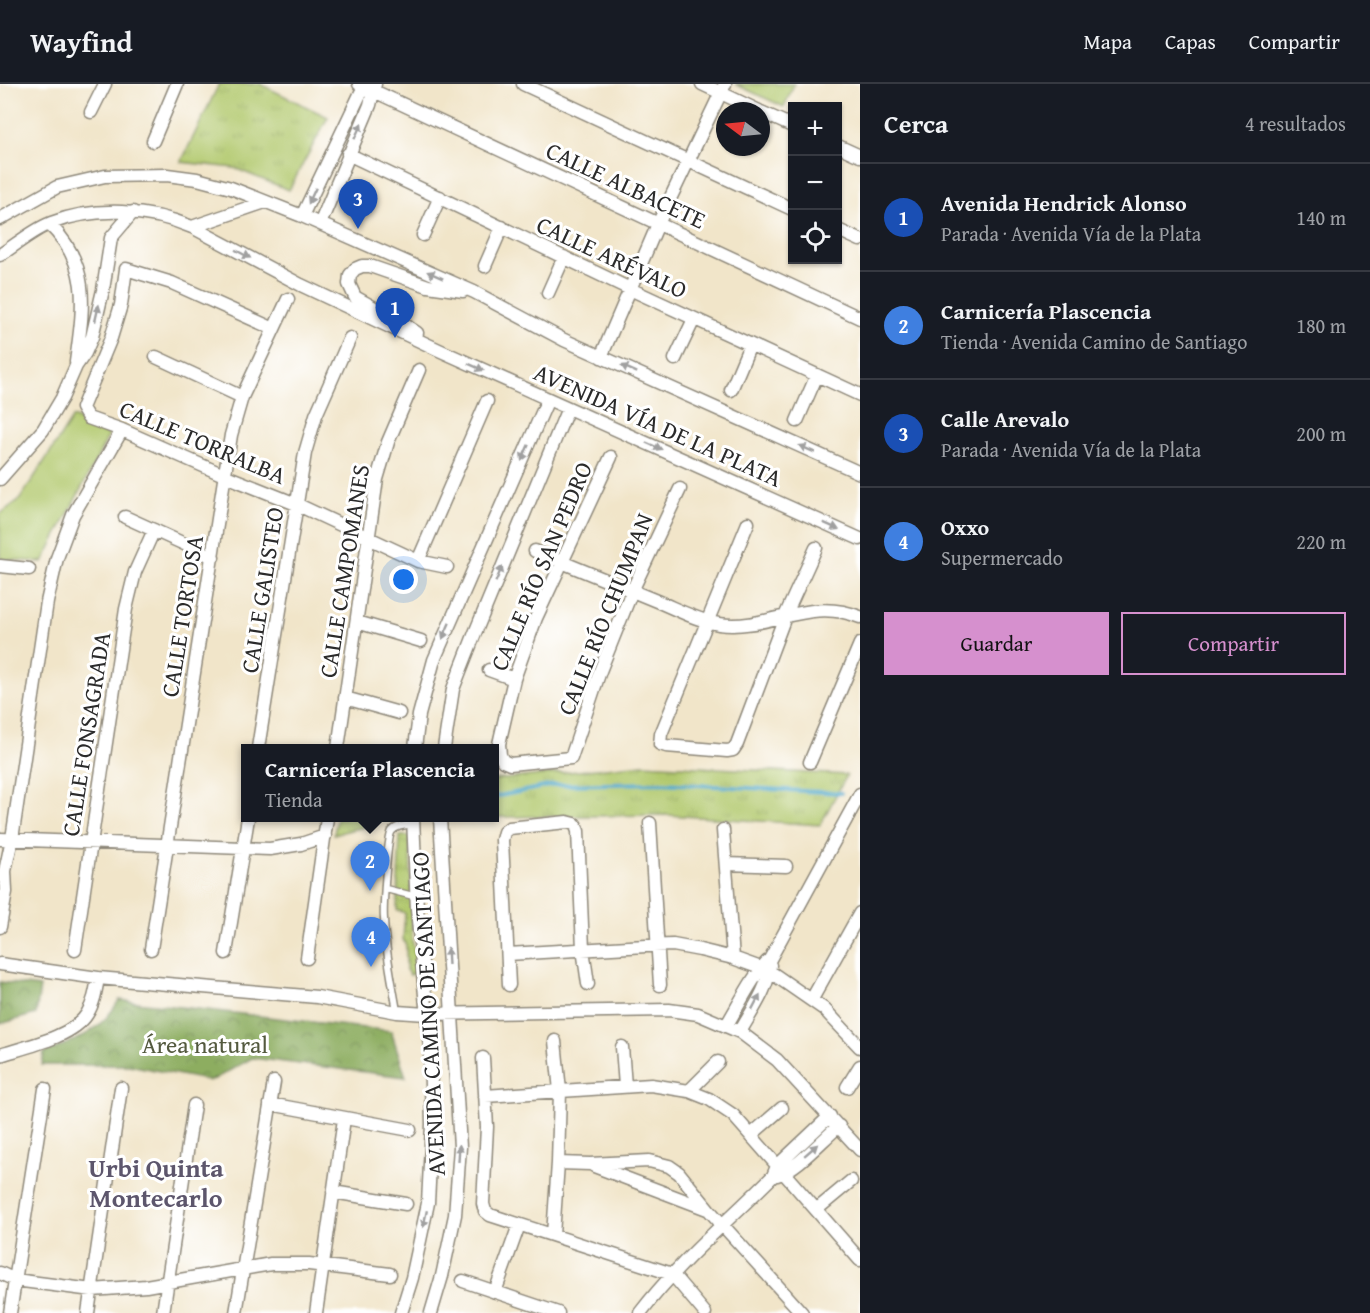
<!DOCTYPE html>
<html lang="es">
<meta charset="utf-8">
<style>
:root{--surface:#171b24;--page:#242831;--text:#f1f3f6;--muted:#9ea1a6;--line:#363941;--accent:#d690ce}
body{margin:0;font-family:"Gentium Book Plus",serif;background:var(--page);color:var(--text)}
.controls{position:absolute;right:18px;top:18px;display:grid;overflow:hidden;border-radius:0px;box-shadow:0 2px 4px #0004}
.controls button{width:54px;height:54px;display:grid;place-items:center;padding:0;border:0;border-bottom:2px solid var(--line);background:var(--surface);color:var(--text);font:30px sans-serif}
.compass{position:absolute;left:716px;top:18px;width:54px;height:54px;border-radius:50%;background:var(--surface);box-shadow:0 2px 4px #0004;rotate:286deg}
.you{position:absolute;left:404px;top:496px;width:21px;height:21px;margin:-15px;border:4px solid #fff;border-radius:50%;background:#1a73e8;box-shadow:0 0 0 9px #1a73e833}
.badge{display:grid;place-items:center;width:39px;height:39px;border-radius:50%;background:var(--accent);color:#fff;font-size:20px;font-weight:700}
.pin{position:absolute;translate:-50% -50px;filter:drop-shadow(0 2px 3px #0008)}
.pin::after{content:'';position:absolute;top:32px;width:21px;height:18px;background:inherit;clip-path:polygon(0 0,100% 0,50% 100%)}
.popup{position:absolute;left:241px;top:660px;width:258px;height:78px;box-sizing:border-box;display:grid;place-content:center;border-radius:0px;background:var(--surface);filter:drop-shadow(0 2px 4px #0005);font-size:20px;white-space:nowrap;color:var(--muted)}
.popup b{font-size:22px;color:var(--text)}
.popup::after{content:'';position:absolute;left:50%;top:100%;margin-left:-12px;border:12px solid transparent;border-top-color:var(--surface)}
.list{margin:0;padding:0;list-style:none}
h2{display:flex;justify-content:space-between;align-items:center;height:78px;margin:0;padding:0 24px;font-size:26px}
h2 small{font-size:20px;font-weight:400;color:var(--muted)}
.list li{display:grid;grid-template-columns:39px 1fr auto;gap:18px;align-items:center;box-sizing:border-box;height:108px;padding:0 24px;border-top:2px solid var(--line)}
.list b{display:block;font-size:22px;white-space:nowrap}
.list p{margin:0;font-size:20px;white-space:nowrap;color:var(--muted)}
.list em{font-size:20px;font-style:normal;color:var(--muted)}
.actions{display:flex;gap:12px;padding:18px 24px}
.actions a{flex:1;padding:14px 0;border:2px solid var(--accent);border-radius:0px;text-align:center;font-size:21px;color:var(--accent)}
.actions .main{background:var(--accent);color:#111}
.icon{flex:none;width:33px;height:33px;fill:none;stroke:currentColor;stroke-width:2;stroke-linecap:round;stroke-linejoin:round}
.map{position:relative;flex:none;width:860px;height:1229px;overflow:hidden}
header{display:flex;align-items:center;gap:36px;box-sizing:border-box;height:84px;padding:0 30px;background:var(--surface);border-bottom:2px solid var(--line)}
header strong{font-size:28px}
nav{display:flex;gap:33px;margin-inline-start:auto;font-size:21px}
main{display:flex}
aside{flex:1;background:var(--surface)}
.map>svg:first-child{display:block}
.grass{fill:url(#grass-tufts);stroke:#6e7a4c;stroke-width:1.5}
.forest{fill:url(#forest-crowns);stroke:#5c6c46;stroke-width:1.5}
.green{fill:#b2c96e;stroke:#6e7a4c;stroke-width:1.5}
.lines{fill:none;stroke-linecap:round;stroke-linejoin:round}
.stream{stroke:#4da7ca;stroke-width:4}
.lane-casing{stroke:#8e887a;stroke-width:9}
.street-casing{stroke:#8e887a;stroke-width:15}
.lane{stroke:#fff;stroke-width:6}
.street{stroke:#fff;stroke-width:12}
.oneway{fill:#a0a0a0}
.labels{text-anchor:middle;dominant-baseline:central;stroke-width:6;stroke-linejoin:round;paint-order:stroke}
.street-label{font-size:24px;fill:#2b2b2b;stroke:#fff}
.park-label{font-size:24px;fill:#545a3f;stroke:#fff}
.neighbourhood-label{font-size:26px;font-weight:bold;fill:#5d566c;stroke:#fff}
</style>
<header>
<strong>Wayfind</strong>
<nav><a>Mapa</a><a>Capas</a><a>Compartir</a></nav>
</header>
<main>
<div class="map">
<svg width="860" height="1229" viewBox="0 0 860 1229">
<defs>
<pattern id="grass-tufts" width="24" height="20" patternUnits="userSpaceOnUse" patternTransform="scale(1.5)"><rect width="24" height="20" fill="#b2c96e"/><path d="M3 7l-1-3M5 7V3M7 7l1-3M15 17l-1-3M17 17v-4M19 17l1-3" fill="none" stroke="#99ad5f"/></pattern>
<pattern id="forest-crowns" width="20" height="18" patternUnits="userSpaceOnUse" patternTransform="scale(1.5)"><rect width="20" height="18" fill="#8dad61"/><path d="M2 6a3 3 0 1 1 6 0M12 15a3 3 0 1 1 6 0" fill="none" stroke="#738d50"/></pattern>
</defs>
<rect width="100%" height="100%" fill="#fff"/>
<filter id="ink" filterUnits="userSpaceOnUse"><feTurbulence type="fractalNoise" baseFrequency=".0167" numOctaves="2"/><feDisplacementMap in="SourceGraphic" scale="12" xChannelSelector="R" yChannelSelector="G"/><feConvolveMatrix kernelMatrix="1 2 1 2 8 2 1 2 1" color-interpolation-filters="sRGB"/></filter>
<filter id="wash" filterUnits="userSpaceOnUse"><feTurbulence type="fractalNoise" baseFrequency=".008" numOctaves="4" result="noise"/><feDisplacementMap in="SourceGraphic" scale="24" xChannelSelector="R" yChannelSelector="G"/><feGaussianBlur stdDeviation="1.35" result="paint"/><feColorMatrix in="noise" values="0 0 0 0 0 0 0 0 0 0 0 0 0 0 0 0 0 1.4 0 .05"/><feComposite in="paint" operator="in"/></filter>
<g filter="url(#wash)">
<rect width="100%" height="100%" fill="#f1e5c9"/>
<path class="grass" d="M219,0H260L328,33L289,106L234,84L181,78Z
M643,680L847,691L820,741L667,731L495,733V696Z
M337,734H374L372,741L334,750Z
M400,752H410L412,856L417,879L416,888L410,891L406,886V862L403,855L405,829L397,826Z"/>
<path class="forest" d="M0,898L40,903L36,930L0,940Z
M119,916L391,947L406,993L252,974L211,997L129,981H42L44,969C76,956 101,948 119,916Z"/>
<path class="green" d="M735,0H794L784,23Z
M73,333L109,351L43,478L0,475V430L20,415Z"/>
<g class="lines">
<path class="stream" d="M494,713L554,701L661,699L841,709"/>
</g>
</g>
<g filter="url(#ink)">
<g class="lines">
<defs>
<path id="lane" d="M386,805L417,813
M397,927C392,897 385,865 384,835C383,824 387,753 392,747C397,741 407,741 414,740"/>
<path id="street" d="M359,0L860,234
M523,0L792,125
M702,0L759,27
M91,28L105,0
M761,28L792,42
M153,57L177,0
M838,62L860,72
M348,70L630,205L860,311
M302,132L364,2L367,0
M0,135L57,103L105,92L167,91L197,95L231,104L302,132L474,208L564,256L860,389
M49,140C92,181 83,225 76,278
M320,140L370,21L375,0
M192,143L265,118
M838,146L860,156
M423,151L440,113
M0,171C16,161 33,146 51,139C95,122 149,125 192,143L301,201L439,266L860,455
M485,182L502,143
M548,209L564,173
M274,245L172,199L126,185L121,221L111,254L82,324L88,334L122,346L226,392L296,420L418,477L447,483
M417,249L405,241L355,213L349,200L350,191L355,185L362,182H370L428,202L463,207
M156,273L242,313
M601,273L658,140L725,0
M675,275L694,235
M731,306L750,261
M797,337L817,291
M611,373L536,534L514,595L499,660L500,671L503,677L510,680L571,674L600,587L632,507L680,405
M0,395L43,346L62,314L76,282L85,269L92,253L103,206L111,154L133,128
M125,433L213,473
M748,439L661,650L660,660L666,662L727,667L733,666L737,660L786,530L816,464
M535,467C576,484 617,501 659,518C678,526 699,537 719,540C769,547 808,512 860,533
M418,477L487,317
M0,482L29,485
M357,538L421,557
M489,586L514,595
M345,614L399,629
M258,664L305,369L316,331L350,254
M338,664L377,395L388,358L419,286
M415,664L419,631L434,576L548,315
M444,664L453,605L475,549L568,324
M810,678L860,560
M650,739L660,901
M723,746L733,874
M0,755L270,765L301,760L325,752
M726,780L786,782
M0,843L6,808L5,787L12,755L47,518L57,474L73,431L122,346
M151,865L231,351L242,313L288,215
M75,866L126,525L135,488L154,446
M226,869L248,734
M508,870L646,862L673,861L700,866L733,874L769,887L824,925L860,963
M307,874L327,734
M0,880L98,894L317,913L397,928L426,930L669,926L698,930L740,948L777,976L860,1066
M509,901L502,756L504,748L509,744L567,738L575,740L578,747L583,865L588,900
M812,915L860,829
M726,942C738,923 754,889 770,875L860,710
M740,948C751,928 769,904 770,881
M622,963L625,1002
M0,971C25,963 73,953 87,930C94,919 96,906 98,894
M483,974L487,1043L483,1120L485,1127L490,1131L672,1190L705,1229
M847,1003L860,982
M689,1007L718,978
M485,1012L651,1001L689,1007L709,1015L733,1031L860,1176
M270,1020L410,1046
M751,1051L782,1024
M558,1079L590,1080L649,1077L669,1082L679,1089L709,1126L802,1229
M594,1082L707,1125
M777,1091C797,1085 822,1056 839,1042
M333,1108L406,1120
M816,1126L851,1097
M553,1151L558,1079L560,1007L555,957
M0,1189L15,1196L92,1206L146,1202L271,1180H309L390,1190
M463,1197L558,1229
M495,1208L519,1141
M10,1229L45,1005
M88,1229L121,1004
M163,1229L194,1021
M236,1229L274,998
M316,1229L344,1035
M401,1229L412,1194L428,1119L432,1040L430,965L417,825L413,734
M431,1229L442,1192L455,1131L460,1063L440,734
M640,1229C679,1178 728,1137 773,1092L777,1082L830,1032"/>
</defs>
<use href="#lane" class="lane-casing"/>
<use href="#street" class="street-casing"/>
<use href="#lane" class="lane"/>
<use href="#street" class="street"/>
</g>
<defs><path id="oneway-solid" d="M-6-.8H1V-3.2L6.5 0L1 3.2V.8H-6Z" transform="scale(1.5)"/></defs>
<g class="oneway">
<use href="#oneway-solid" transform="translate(358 47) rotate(-66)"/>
<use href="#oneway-solid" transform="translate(312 112) rotate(115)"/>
<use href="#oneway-solid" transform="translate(243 170) rotate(28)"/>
<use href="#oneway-solid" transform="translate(435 191) rotate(-156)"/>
<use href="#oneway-solid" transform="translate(97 229) rotate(-77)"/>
<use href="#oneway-solid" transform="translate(476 283) rotate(24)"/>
<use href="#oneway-solid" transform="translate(629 285) rotate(-156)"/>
<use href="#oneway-solid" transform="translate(654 362) rotate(24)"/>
<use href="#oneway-solid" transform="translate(807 365) rotate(-156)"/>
<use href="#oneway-solid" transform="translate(525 369) rotate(114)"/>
<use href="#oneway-solid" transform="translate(831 442) rotate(24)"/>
<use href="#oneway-solid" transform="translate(499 490) rotate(-67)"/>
<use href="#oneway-solid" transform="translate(446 547) rotate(114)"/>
<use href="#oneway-solid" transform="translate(448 872) rotate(-93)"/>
<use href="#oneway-solid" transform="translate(756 918) rotate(-62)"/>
<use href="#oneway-solid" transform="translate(811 1066) rotate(-41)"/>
<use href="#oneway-solid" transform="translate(459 1069) rotate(-87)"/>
<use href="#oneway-solid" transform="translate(425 1135) rotate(102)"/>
</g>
</g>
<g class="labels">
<g class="street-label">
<text transform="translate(626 101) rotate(25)">CALLE ALBACETE</text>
<text transform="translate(612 173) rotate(25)">CALLE ARÉVALO</text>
<text transform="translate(658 341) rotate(24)">AVENIDA VÍA DE LA PLATA</text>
<text transform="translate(203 358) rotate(23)">CALLE TORRALBA</text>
<text transform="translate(541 482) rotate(-67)">CALLE RÍO SAN PEDRO</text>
<text transform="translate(344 487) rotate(-81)">CALLE CAMPOMANES</text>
<text transform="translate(262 506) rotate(-81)">CALLE GALISTEO</text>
<text transform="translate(605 530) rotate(-68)">CALLE RÍO CHUMPAN</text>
<text transform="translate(182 532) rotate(-81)">CALLE TORTOSA</text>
<text transform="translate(86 650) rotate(-81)">CALLE FONSAGRADA</text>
<text transform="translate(428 930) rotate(-93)">AVENIDA CAMINO DE SANTIAGO</text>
</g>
<g class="park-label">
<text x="205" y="960">Área natural</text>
</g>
<g class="neighbourhood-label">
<text x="156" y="1083">Urbi Quinta<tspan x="156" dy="30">Montecarlo</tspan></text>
</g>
</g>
</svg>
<div class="controls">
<button>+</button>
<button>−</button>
<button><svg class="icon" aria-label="locate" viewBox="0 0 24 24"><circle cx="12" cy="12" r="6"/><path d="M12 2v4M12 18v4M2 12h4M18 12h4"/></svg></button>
</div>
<svg class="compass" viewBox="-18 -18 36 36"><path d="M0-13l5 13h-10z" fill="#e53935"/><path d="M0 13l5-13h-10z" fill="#9ea1a6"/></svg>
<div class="you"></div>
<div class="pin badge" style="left:395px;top:254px;background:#1a4fb4">1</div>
<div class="pin badge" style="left:370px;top:807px;background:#3f7fe0">2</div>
<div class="popup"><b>Carnicería Plascencia</b>Tienda</div>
<div class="pin badge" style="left:358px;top:145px;background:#1a4fb4">3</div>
<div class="pin badge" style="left:371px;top:883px;background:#3f7fe0">4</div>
</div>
<aside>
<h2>Cerca<small>4 resultados</small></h2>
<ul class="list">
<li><span class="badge" style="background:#1a4fb4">1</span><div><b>Avenida Hendrick Alonso</b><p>Parada · Avenida Vía de la Plata</p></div><em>140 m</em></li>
<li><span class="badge" style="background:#3f7fe0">2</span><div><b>Carnicería Plascencia</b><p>Tienda · Avenida Camino de Santiago</p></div><em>180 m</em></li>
<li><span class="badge" style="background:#1a4fb4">3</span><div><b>Calle Arevalo</b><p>Parada · Avenida Vía de la Plata</p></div><em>200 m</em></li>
<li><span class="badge" style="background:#3f7fe0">4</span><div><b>Oxxo</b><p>Supermercado</p></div><em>220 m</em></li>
</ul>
<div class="actions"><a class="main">Guardar</a><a>Compartir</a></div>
</aside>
</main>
